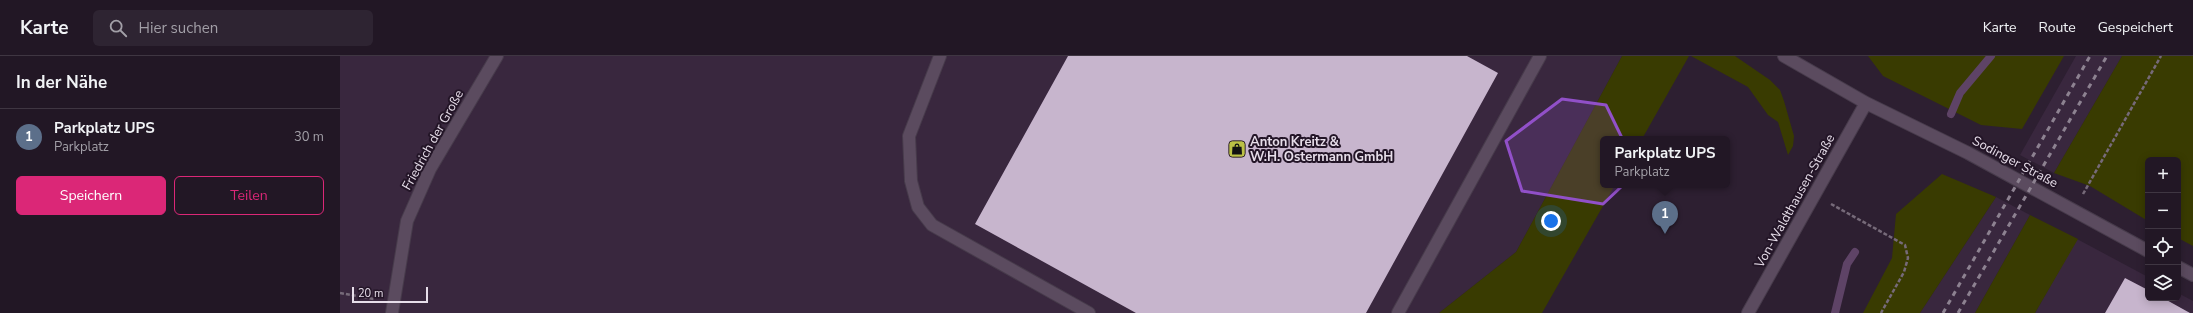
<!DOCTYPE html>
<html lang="de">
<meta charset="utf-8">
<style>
:root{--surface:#221725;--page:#2e2432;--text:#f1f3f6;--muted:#a29fa7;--line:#3f3642;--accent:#db2777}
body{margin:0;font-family:"Nunito Sans",sans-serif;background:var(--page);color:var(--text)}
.controls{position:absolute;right:12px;bottom:12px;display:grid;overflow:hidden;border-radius:6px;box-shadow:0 2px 10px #0003}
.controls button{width:36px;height:36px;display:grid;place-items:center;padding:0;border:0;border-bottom:1px solid var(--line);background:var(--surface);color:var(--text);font:20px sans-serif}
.scale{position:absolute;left:12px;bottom:10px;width:76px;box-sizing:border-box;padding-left:4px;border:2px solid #e7deea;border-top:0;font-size:11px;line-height:14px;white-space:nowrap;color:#e7deea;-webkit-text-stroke:3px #231527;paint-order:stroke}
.you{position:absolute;left:1211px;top:165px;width:14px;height:14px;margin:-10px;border:3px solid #fff;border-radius:50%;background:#1a73e8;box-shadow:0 0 0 6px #1a73e833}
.badge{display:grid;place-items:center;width:26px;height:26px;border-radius:50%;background:var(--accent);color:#fff;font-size:13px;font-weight:700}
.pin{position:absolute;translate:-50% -33px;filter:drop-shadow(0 1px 2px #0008)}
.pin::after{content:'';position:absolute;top:21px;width:14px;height:12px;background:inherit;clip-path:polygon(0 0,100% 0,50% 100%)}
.popup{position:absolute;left:1260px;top:80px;width:130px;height:52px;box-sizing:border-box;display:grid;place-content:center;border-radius:6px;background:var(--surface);filter:drop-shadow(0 1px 3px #0005);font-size:13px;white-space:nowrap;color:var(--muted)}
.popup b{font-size:15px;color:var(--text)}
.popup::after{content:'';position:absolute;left:50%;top:100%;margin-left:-8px;border:8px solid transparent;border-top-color:var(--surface)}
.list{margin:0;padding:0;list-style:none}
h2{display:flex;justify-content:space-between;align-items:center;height:52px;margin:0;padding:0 16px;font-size:17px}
h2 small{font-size:13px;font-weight:400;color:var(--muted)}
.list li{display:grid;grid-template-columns:26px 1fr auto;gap:12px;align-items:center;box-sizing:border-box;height:56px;padding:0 16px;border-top:1px solid var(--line)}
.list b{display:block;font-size:15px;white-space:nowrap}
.list p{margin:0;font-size:13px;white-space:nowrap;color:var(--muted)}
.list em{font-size:13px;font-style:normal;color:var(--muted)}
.actions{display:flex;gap:8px;padding:12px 16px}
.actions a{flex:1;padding:9px 0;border:1px solid var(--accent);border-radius:6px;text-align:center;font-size:14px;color:var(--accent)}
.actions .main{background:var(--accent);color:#fff}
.icon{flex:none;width:22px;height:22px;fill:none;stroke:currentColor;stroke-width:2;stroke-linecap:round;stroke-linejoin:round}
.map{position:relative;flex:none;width:1853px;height:257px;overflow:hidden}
header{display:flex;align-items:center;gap:24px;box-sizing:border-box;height:56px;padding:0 20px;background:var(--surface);border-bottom:1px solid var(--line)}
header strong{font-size:19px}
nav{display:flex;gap:22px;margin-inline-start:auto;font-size:14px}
.search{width:280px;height:36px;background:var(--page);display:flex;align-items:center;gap:10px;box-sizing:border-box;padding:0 14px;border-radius:6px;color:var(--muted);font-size:15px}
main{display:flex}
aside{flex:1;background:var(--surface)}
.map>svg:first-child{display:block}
.built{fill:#39273e}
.green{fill:#393b01}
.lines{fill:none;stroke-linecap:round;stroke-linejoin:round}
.stream{stroke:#5e4366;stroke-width:8}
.building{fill:#c7b5cd}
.minor-casing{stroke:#473b4b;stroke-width:14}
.path{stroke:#766a79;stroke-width:2.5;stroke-dasharray:4 2;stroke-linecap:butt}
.minor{stroke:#5b4b5f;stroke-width:12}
.rail{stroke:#8d8291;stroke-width:3;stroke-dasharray:5 5;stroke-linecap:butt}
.marked{fill:#9150c8;fill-opacity:0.2;stroke:#9150c8;stroke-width:3;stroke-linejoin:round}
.labels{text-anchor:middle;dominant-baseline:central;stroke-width:4;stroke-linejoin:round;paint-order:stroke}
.street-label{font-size:13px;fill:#e7deea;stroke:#231527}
.poi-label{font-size:13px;font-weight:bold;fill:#e7deea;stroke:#231527;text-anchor:start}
</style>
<header>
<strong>Karte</strong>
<div class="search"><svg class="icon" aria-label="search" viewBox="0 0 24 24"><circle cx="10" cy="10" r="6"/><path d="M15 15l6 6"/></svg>Hier suchen</div>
<nav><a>Karte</a><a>Route</a><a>Gespeichert</a></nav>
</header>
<main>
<aside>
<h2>In der Nähe<small></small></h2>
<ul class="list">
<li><span class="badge" style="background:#5c6f8a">1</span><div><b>Parkplatz UPS</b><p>Parkplatz</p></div><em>30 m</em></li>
</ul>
<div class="actions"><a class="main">Speichern</a><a>Teilen</a></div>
</aside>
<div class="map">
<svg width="1853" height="257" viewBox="0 0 1853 257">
<rect width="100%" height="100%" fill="#2d1f31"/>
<path class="built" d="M0,0H1282L1176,196L1099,257H0Z
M1736,0H1782L1714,117L1680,99Z
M1656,141L1690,159L1635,257H1580Z
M1737,183L1808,221V242H1838V237L1853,245V257H1695Z"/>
<path class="green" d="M1282,0H1349L1302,83H1263V129H1275L1202,257H1099L1176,196Z
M1351,0H1395L1430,24L1440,34L1444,45L1454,80L1453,90L1448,99L1438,66L1428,59L1408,31Z
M1528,0H1724L1682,73L1641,69L1543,20Z
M1782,0H1853V190L1838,182V104H1808V165L1750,130L1714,117Z
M1602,118L1656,141L1580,257H1523L1552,202L1556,158Z
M1690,159L1738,183L1695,257H1635Z"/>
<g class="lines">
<path class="stream" d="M1611,58L1620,37L1651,0
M1495,257L1507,208L1515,196"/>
</g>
<path class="building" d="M728,0H1127L1158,17L1026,257H796L635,168Z
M1785,222L1808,234V242H1823L1850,257H1765Z"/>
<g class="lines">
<defs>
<path id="minor" d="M600,0L569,80L571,125L578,151L592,169L749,257
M1444,0L1526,47L1628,97L1808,195
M1838,211L1853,219
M52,257L67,165L90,113L157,0
M1058,257L1200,0
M1408,257L1526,47"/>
</defs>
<use href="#minor" class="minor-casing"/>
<path class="path" d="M1743,138L1821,0
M1491,148L1565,189L1568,202L1564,216L1541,257
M0,237L34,243"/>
<use href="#minor" class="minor"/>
<path class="rail" d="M1603,257L1750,0
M1618,257L1767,0"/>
</g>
<path class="marked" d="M1222,43L1266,49L1298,115L1263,148L1182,135L1166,85Z"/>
<defs>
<symbol id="shop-square" viewBox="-11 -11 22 22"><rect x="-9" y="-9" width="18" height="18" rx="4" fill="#bbc045" stroke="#231527"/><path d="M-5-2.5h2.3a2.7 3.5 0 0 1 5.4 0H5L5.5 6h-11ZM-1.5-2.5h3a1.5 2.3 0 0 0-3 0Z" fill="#111"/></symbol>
</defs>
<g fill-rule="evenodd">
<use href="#shop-square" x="887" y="83" width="20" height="20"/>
</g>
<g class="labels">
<g class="street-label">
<text transform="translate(93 84) rotate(-61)">Friedrich der Große</text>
<text transform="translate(1675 106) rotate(28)">Sodinger Straße</text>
<text transform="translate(1455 145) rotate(-61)">Von-Waldthausen-Straße</text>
</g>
<g class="poi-label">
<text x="910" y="86">Anton Kreitz &amp;<tspan x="910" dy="15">W.H. Ostermann GmbH</tspan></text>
</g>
</g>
</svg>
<div class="controls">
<button>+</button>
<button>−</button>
<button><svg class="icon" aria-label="locate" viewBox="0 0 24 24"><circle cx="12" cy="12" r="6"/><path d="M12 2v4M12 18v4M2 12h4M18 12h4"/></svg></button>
<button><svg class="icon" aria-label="layers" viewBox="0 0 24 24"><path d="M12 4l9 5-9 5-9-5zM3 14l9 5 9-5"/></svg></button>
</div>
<div class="scale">20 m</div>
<div class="you"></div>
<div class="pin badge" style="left:1325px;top:178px;background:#5c6f8a">1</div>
<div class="popup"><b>Parkplatz UPS</b>Parkplatz</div>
</div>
</main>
